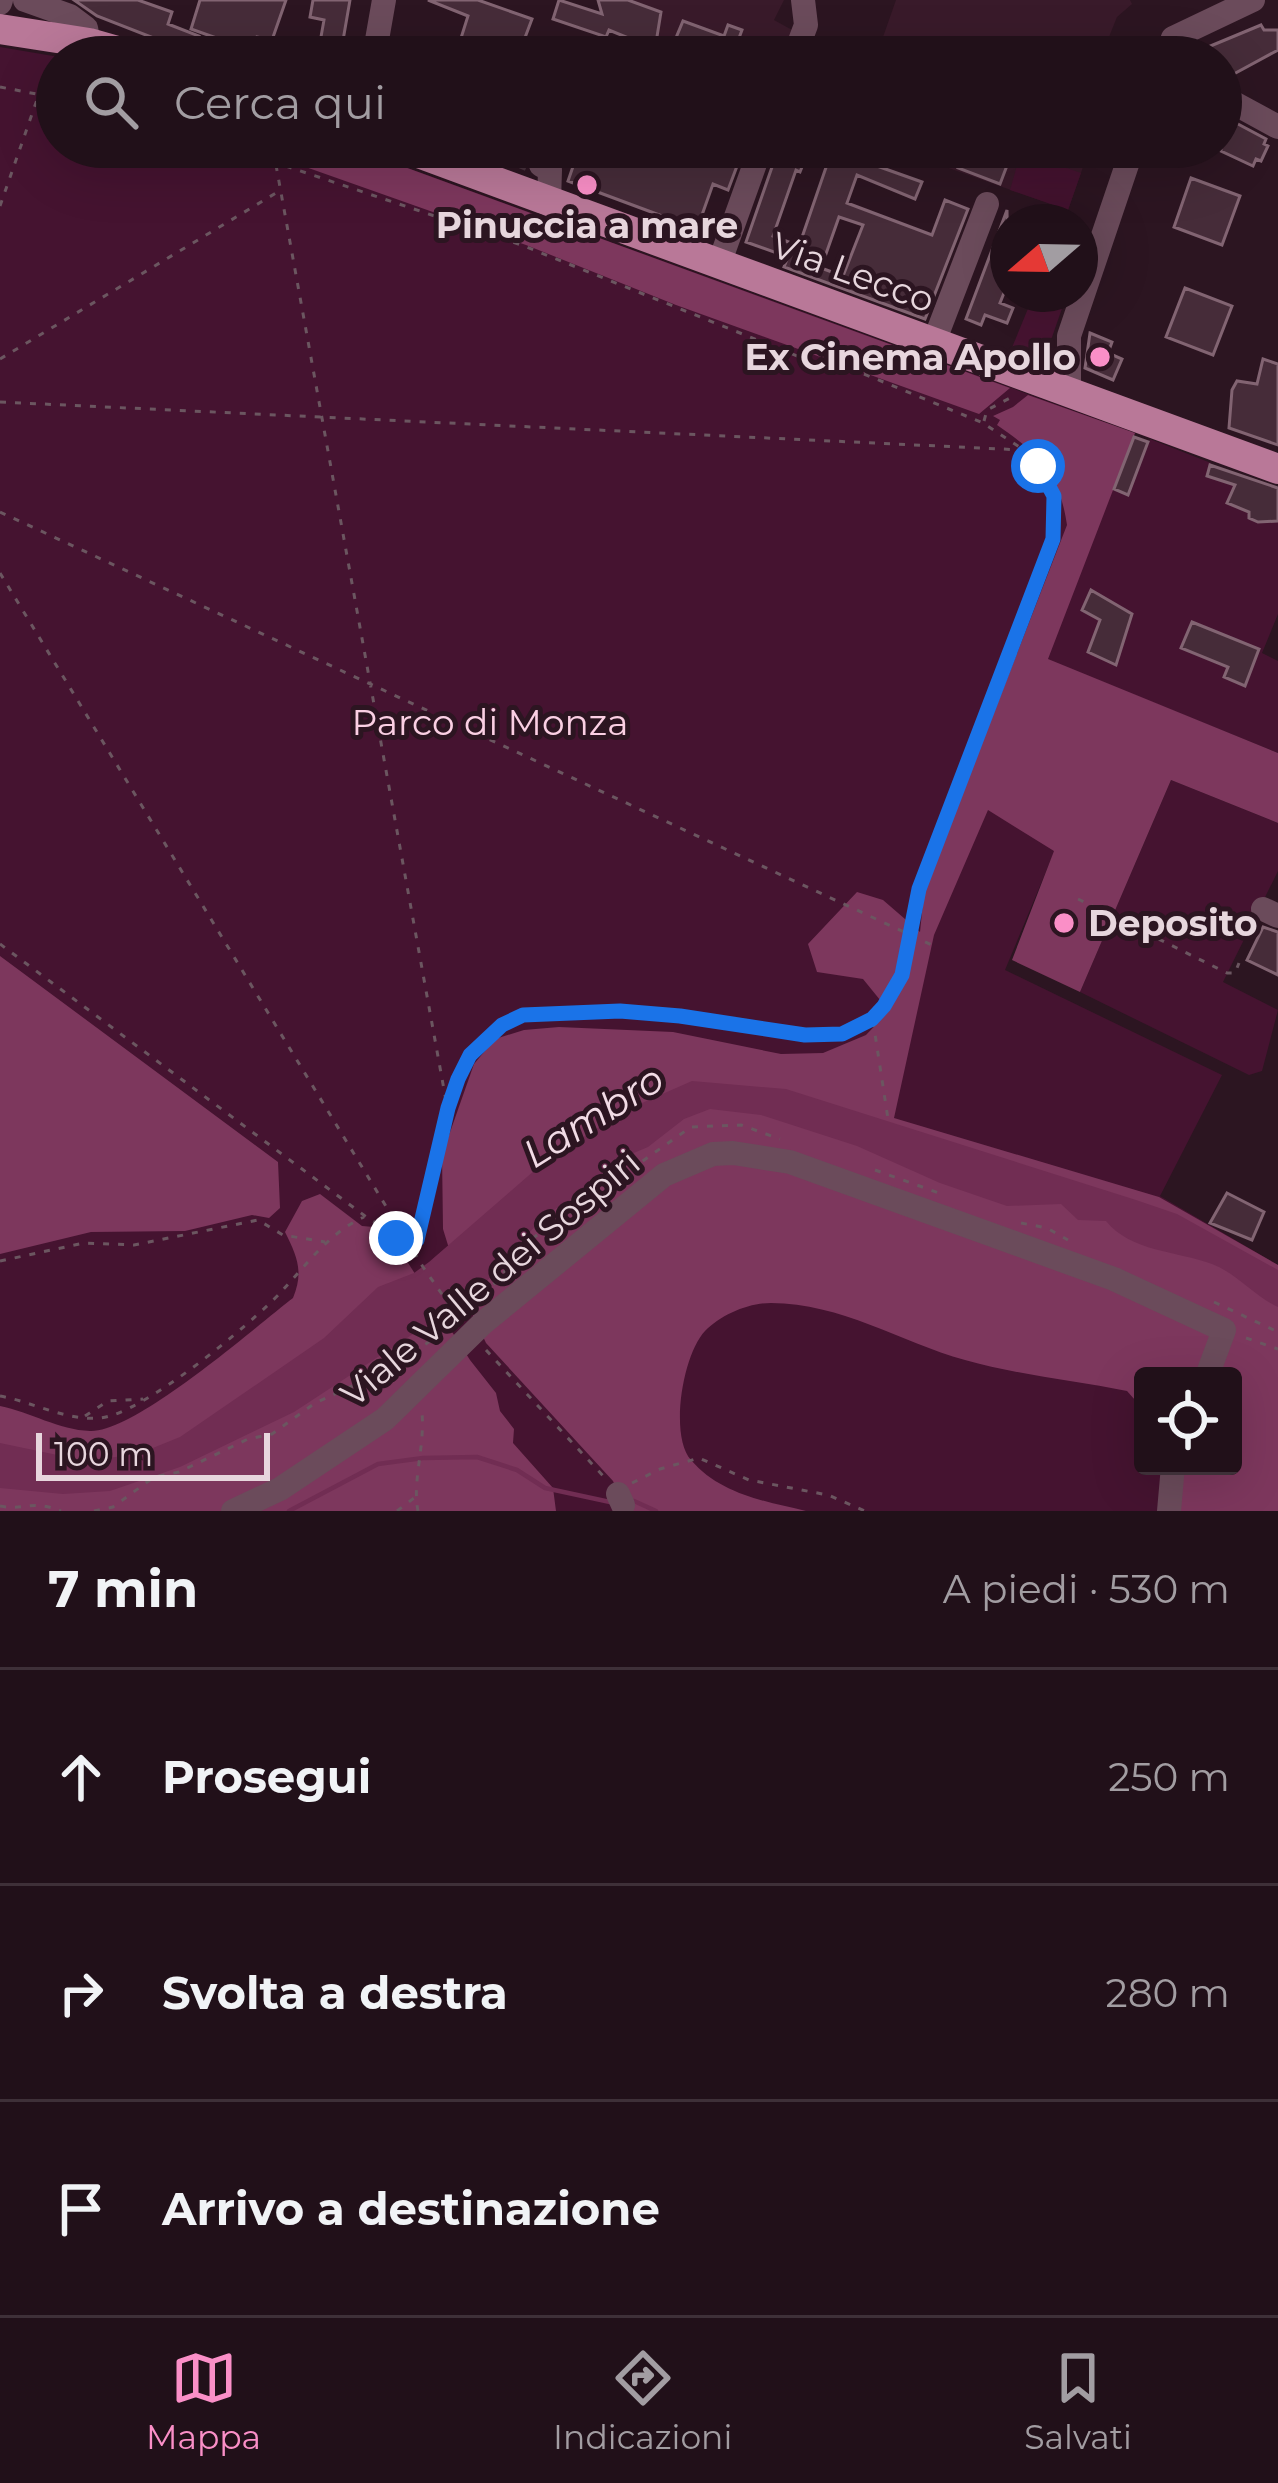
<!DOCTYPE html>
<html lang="it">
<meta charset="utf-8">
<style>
:root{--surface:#211019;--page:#2d1e26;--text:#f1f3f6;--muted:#a29da2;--line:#3e3038;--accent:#fa8fc7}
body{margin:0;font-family:Montserrat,sans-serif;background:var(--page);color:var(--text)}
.controls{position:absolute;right:36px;bottom:36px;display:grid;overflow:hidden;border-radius:12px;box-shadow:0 12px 48px #0002}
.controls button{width:108px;height:108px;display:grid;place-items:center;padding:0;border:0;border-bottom:3px solid var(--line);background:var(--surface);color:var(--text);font:60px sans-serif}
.compass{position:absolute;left:990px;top:204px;width:108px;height:108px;border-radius:50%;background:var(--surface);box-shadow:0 12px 48px #0002;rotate:250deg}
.scale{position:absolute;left:36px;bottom:30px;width:234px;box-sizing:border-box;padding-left:12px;border:6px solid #e7d6dd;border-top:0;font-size:33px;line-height:42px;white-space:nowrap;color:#e7d6dd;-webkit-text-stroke:9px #2c1521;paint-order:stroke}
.stop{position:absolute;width:36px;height:36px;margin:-27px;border:9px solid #1a73e8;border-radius:50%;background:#fff}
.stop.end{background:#1a73e8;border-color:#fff;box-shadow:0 3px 12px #0008}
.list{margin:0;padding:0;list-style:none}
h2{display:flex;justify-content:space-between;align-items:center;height:156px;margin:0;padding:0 48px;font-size:51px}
h2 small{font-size:39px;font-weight:400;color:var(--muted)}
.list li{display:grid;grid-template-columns:78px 1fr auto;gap:36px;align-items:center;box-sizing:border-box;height:216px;padding:0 48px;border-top:3px solid var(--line)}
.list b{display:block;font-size:45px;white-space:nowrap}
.list em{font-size:39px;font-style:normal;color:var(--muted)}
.icon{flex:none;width:66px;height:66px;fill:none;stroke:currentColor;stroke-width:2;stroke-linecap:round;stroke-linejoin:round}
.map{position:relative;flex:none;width:1278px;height:1511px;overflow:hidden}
.search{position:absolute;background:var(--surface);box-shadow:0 12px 48px #0002;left:36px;right:36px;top:36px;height:132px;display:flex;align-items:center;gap:30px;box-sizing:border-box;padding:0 42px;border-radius:66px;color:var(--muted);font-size:45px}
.sheet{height:804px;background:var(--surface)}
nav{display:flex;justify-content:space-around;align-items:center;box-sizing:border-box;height:168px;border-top:3px solid var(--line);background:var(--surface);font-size:33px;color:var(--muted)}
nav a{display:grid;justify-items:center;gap:6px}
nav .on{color:var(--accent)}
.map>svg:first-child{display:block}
.built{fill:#391a2a}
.green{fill:#451330;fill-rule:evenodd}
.forest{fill:#7d375d}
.water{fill:#712d53}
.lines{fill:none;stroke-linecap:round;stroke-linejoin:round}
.stream{stroke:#712d53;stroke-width:4.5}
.building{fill:#462c39;stroke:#826472;stroke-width:3;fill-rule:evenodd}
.minor-tunnel{stroke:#48323d;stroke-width:24;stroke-dasharray:24 12;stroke-linecap:butt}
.path{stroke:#6b5660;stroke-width:3;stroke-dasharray:6 9;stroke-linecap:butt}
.minor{stroke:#6b4b5b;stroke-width:24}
.major{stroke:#b97898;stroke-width:30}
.route{stroke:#1a73e8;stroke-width:15}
.poi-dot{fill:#fa8fc7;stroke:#2c1521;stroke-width:4.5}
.labels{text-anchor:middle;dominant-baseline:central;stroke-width:10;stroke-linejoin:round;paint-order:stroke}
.poi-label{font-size:36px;font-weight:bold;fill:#e7d6dd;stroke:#2c1521}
.street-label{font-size:36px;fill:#e7d6dd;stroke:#2c1521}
.park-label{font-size:36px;fill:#facfe3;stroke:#2c1521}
.water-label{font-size:39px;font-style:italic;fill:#f1dbe5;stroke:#2c1521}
</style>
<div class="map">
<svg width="1278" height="1511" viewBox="0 0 1278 1511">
<rect width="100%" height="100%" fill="#2c1521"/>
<path class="built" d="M620,0H784L774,20L794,31L787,57H651L652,48L622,36L627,21Z
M896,0H1130L1132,4L1117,17L1101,57H876Z
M889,147H1090L1068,210Z"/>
<path class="green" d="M0,47L59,57L57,147H350L1135,433L1115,488L1127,495L1150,439L1211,463L1207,476L1235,485L1227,503L1249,512L1250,518L1265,520L1278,502V614L1262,653L1278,661V753L1048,660L1055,850L1005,970L1222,1075L1160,1196L1278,1265V1511H0ZM1192,622L1259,649L1245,685L1225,678L1228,667L1182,648ZM1143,1376H1233V1466H1143Z
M1021,152L1081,173L1068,210L1010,190Z
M1034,294H1067L1043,363L1011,350Z
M1171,780L1278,823V871L1223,982L1278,1010L1262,1071L1249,1075L1080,992Z"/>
<path class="forest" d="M249,147H350L1010,388L979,414L676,305L526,245Z
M1028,395L1135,433L1048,659L1278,753V823L1171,780L1080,992L1012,960L1054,851L988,810L934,935L894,1118L1159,1197L1278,1265V1511H1159L1164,1466H1233V1376H1143V1409L1127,1391C1073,1380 1018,1375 965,1360C900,1342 841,1303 771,1303C748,1303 721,1315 705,1331C683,1354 669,1435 691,1460C720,1494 764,1501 806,1511H626L613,1481L486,1343L463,1294L443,1229L442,1155L474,1064L495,1039L524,1030L559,1027L673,1032L781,1054L823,1053L866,1035L889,1011L863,979L817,972L808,944L857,892L883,900L920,932L924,892L1067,525C1059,472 1040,455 997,425L1000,420L993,416L1013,407Z
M0,956L278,1162L280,1208L269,1218L252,1215L185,1231L91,1232L0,1254Z
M320,1194L362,1226L374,1227L403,1255L470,1360L496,1393L500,1411L514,1429L513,1443L553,1488L556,1511H0V1406C30,1412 59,1430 90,1431C135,1433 254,1328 293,1298C304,1272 297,1256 285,1232L302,1201Z"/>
<path class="water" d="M692,1081L786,1089L1136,1200L1177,1214L1278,1270V1307C1254,1296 1236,1273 1212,1264C1177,1251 1131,1252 1106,1221L1078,1220L1061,1204L1007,1206L940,1183L857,1146L761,1115L710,1109L684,1119L648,1147L617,1160L581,1193L544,1216L486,1282L463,1294L442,1315L294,1412L180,1467L110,1491L63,1494L0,1488V1443L86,1461L138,1454L180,1437L324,1338L378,1287L414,1273L429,1262L543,1163L626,1110Z"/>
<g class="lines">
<path class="stream" d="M634,1501L656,1511
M289,1511L378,1464L423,1458L477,1457L517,1470L545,1488L610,1502"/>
</g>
<path class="building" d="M74,0H138L172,12L168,24L199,36L192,53L97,16Z
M200,0H286L272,40L257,37L253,51L191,29Z
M313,0H350L341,52L319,48L324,20L310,17Z
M428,0H478L532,19L523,43L557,57H455L468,16Z
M559,0L602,14L598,0H628L661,12L655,49L609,30L606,37L553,19Z
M683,21L724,36L728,25L742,30L732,57H668Z
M1261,25L1264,30H1278V50L1230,76L1221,70V57H1184Z
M1221,115L1266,139L1264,144L1268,146L1261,161L1256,159L1253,166L1221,151Z
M620,147H643L673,158L677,147H711L740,158L728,190L713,184L697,229L568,181L578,152L613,166Z
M779,147H810L800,172L796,170L773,236L799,246L832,150L922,182L915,199L857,175L847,203L932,235L945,200L968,209L925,319L784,267L788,257L746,242ZM839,217L863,225L843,276L821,268Z
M966,147H1014L1000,184L958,168Z
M1191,178L1240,196L1222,245L1174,227Z
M1007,210L1008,283L1000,303L1013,308L1007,323L985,315L981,325L966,319Z
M1185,288L1232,306L1213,355L1166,337Z
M1090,333L1112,342L1108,353L1122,359L1113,380L1085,368Z
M1263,359L1278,364V445L1229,428L1232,390L1237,381L1257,384Z
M1134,437L1148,442L1128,495L1114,489Z
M1210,465L1278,488V521L1258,522L1249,518V512L1227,503L1235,485L1207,476Z
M1091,590L1132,614L1116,665L1088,652L1100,620L1082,610Z
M1192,622L1259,649L1245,686L1224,677L1228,667L1181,648Z
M1263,927L1278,932V975L1247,960Z
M1227,1193L1264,1212L1252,1240L1210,1223Z"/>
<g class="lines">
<path class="minor-tunnel" d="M508,150L541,165"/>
<path class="path" d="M0,87L57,98
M229,147L524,246L812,362L864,374L983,423L1024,450L1046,478L1057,510L1049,555C1017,637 986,720 955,802C944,830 929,858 920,887C911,915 912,947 901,976C892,998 877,1020 855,1030C816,1048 734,1025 693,1018C646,1009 544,999 504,1024C448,1059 440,1136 429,1195C426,1212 424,1232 411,1245
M363,147L378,152
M276,165L447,1106
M0,206L39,94
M0,359L281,190
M0,402L1023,450
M984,421L987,410L1010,398
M0,512L932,945
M0,573L423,1267L460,1320
M1078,899L1227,973H1235L1239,963
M0,944L365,1216L409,1244
M873,1021L888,1119
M875,1170L939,1193
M1021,1223L1047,1228L1068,1240
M0,1261L84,1243L134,1245L258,1220L283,1235L325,1242
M484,1296L533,1238L691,1127L741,1125L780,1139
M1214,1302L1278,1332
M1246,1338L1278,1349
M486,1350L606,1479
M0,1396C33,1402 66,1421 100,1418C143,1414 250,1325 281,1292C306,1265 330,1232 364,1217
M85,1416L108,1401L143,1399
M632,1483L660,1469L699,1458L749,1480L828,1495L865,1511
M0,1506C24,1511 32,1499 61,1511
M94,1511L113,1507L154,1477L179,1472L248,1439L272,1434L315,1403L376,1375L440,1335
M397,1511L414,1498
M418,1511C412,1482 425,1447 422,1413"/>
<path class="minor" d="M25,0L70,16L86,28L89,43
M0,3L1,0
M374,57L384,0
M794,57L806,25L803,0
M1166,57L1173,38L1253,0
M1221,96L1278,127
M541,165L550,170L549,202
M457,167L498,147
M719,264L761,147
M934,342L987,204
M1069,393V336L1133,147
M1263,909L1278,916
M618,1494L623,1505
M233,1511L280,1489L385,1419L483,1323L664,1175L713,1154L733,1153L790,1162L1114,1279L1224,1330L1207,1376
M1169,1511L1173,1466"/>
<path class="major" d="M0,29L89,43L138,57
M402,147L1278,469"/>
</g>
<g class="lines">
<path class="route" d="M396,1238L411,1245L417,1240L448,1108L458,1079L470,1055L502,1025L523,1015L620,1011L680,1016L805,1035L842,1034L872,1019L884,1006L902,975L919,889L1053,539L1054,496L1038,466"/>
</g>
<g class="poi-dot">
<circle cx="587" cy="185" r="12"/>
<circle cx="1100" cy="357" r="12"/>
<circle cx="1064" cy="923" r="12"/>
</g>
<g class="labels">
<g class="poi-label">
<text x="587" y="225">Pinuccia a mare</text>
<text x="1076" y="357" text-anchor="end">Ex Cinema Apollo</text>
<text x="1088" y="923" text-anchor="start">Deposito</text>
</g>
<g class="street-label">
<text transform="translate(853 272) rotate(20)">Via Lecco</text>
<text transform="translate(490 1278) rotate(-40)">Viale Valle dei Sospiri</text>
</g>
<g class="park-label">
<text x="490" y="722">Parco di Monza</text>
</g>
<g class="water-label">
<text transform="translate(593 1116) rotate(-32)">Lambro</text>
</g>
</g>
</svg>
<div class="controls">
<button><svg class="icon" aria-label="locate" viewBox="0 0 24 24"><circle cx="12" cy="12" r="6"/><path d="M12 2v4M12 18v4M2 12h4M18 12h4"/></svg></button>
</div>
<svg class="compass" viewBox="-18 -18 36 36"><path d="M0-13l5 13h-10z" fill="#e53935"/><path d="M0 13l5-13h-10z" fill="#a29da2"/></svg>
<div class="scale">100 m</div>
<div class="stop" style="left:1038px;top:466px"></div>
<div class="stop end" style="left:396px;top:1238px"></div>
<div class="search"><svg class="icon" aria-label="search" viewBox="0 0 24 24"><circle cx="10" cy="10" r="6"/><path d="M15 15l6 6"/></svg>Cerca qui</div>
</div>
<section class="sheet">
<h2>7 min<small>A piedi · 530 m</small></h2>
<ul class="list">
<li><svg class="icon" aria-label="ahead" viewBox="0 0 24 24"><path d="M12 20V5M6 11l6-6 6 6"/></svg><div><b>Prosegui</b></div><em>250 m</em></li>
<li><svg class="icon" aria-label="right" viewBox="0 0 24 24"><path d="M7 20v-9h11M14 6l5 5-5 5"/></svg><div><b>Svolta a destra</b></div><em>280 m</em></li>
<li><svg class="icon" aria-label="arrive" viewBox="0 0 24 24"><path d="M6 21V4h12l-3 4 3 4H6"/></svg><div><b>Arrivo a destinazione</b></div></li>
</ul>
</section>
<nav>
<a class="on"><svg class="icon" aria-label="map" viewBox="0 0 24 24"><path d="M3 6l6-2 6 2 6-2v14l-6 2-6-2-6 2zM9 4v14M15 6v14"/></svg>Mappa</a>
<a><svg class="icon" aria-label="directions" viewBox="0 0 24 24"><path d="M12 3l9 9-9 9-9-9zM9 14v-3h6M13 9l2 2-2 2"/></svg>Indicazioni</a>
<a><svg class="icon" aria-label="saved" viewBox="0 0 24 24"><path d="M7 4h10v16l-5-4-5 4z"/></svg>Salvati</a>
</nav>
